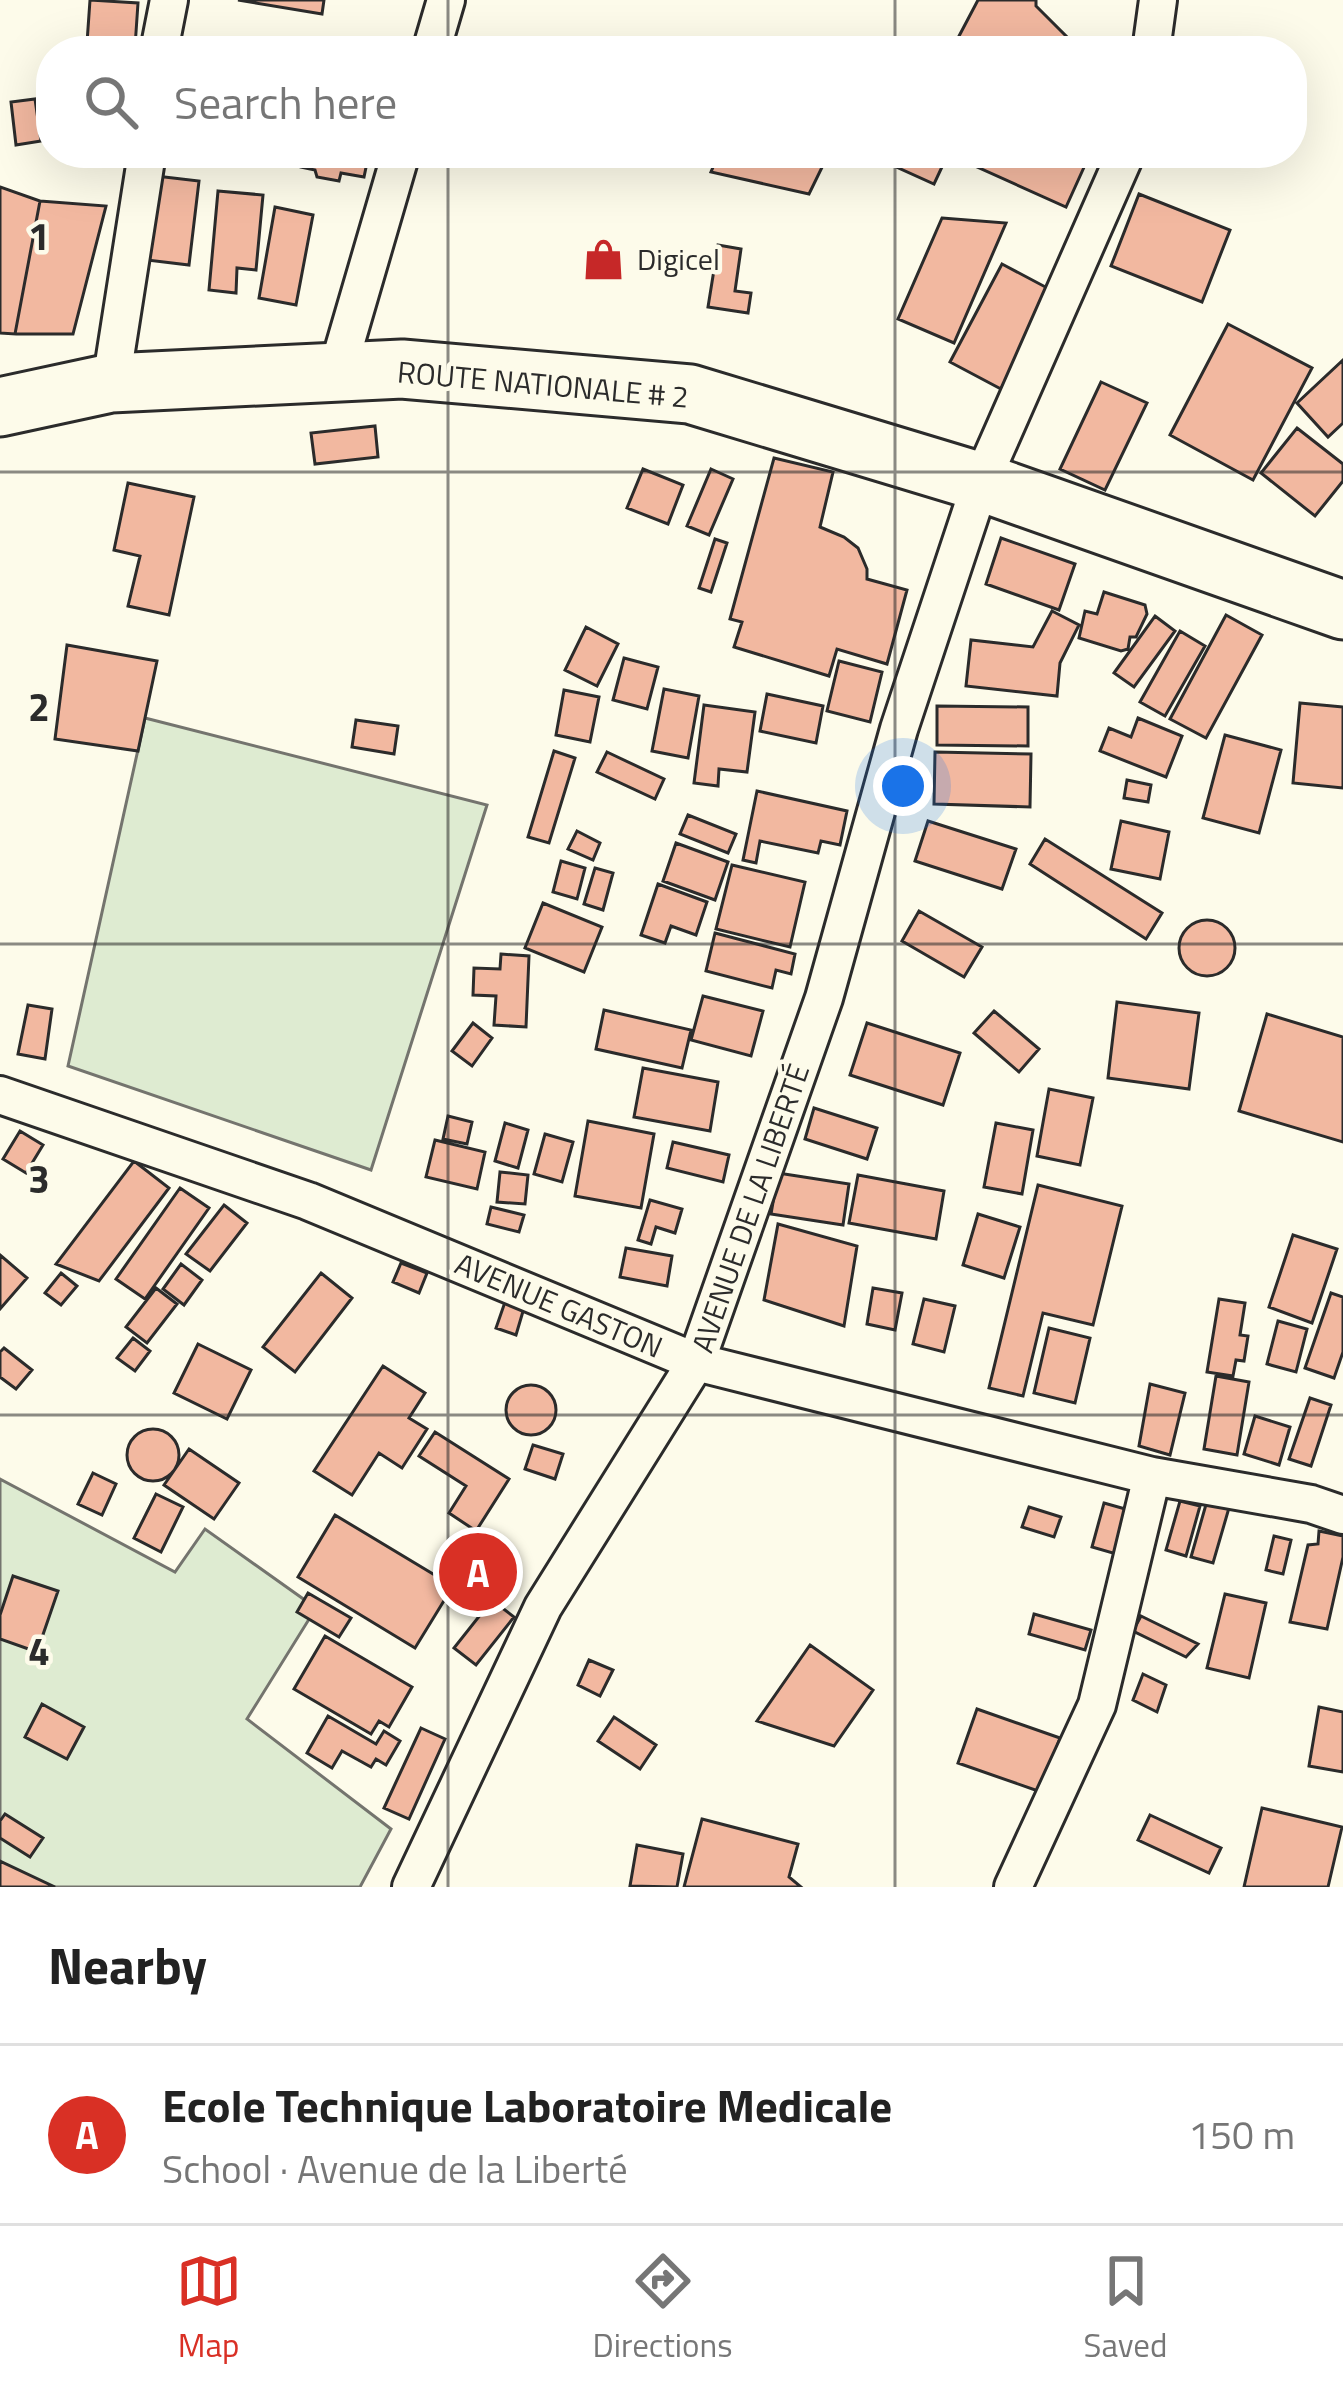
<!DOCTYPE html>
<meta charset="utf-8">
<style>
:root{--surface:#fff;--page:#f2f2f2;--text:#222;--muted:#767676;--line:#e0e0e0;--accent:#d93025}
body{margin:0;font-family:"Titillium Web",sans-serif;background:var(--page);color:var(--text)}
.you{position:absolute;left:903px;top:786px;width:42px;height:42px;margin:-30px;border:9px solid #fff;border-radius:50%;background:#1a73e8;box-shadow:0 0 0 18px #1a73e833}
.badge{display:grid;place-items:center;width:78px;height:78px;border-radius:50%;background:var(--accent);color:#fff;font-size:39px;font-weight:700}
.pin{position:absolute;translate:-50% -50%;border:6px solid #fff;box-shadow:0 3px 12px #0006}
.list{margin:0;padding:0;list-style:none}
h2{display:flex;justify-content:space-between;align-items:center;height:156px;margin:0;padding:0 48px;font-size:51px}
h2 small{font-size:39px;font-weight:400;color:var(--muted)}
.list li{display:grid;grid-template-columns:78px 1fr auto;gap:36px;align-items:center;box-sizing:border-box;height:180px;padding:0 48px;border-top:3px solid var(--line)}
.list b{display:block;font-size:45px;white-space:nowrap}
.list p{margin:0;font-size:39px;white-space:nowrap;color:var(--muted)}
.list em{font-size:39px;font-style:normal;color:var(--muted)}
.icon{flex:none;width:66px;height:66px;fill:none;stroke:currentColor;stroke-width:2;stroke-linecap:round;stroke-linejoin:round}
.map{position:relative;flex:none;width:1343px;height:1887px;overflow:hidden}
.search{position:absolute;background:var(--surface);box-shadow:0 12px 48px #0002;left:36px;right:36px;top:36px;height:132px;display:flex;align-items:center;gap:30px;box-sizing:border-box;padding:0 42px;border-radius:48px;color:var(--muted);font-size:45px}
.sheet{height:336px;background:var(--surface)}
nav{display:flex;justify-content:space-around;align-items:center;box-sizing:border-box;height:168px;border-top:3px solid var(--line);background:var(--surface);font-size:33px;color:var(--muted)}
nav a{display:grid;justify-items:center;gap:6px}
nav .on{color:var(--accent)}
.map>svg:first-child{display:block}
.green{fill:#deebd1;stroke:#74746e;stroke-width:3}
.building{fill:#f2b8a0;stroke:#2b2b2b;stroke-width:3}
.lines{fill:none;stroke-linecap:round;stroke-linejoin:round}
.minor-casing{stroke:#2b2b2b;stroke-width:42}
.primary-casing{stroke:#2b2b2b;stroke-width:63}
.minor{stroke:#fdfbea;stroke-width:36}
.primary{stroke:#fdfbea;stroke-width:57}
.grid{fill:none;stroke:#2b2b2b;stroke-width:3;stroke-opacity:0.55}
.labels{text-anchor:middle;dominant-baseline:central;stroke-width:9;stroke-linejoin:round;paint-order:stroke}
.poi-label{font-size:30px;fill:#2b2b2b;stroke:#fdfbea;text-anchor:start}
.street-label{font-size:30px;fill:#2b2b2b;stroke:#fdfbea}
.grid-label{font-size:39px;text-anchor:middle;font-weight:bold;fill:#2b2b2b;stroke:#fdfbea;stroke-width:9;stroke-linejoin:round;paint-order:stroke}
</style>
<div class="map">
<svg width="1343" height="1887" viewBox="0 0 1343 1887">
<rect width="100%" height="100%" fill="#fdfbea"/>
<path class="green" d="M145,718L487,805L371,1170L68,1066Z
M0,1479L175,1572L205,1529L316,1608L247,1719L391,1829L360,1887H0Z"/>
<path class="building" d="M90,0L138,3L135,47L87,43Z
M238,0H324L322,14Z
M978,0H1036V6L1075,45L1073,51H981L958,38Z
M35,99L41,141L16,145L11,102Z
M303,153H369L364,177L341,173L339,181L317,177L315,170L301,167Z
M719,153H829L809,194L711,172Z
M898,153H1087L1090,154L1066,207L948,154L934,184L892,165Z
M156,176L199,181L189,265L147,260Z
M0,187L40,201L15,334L0,333Z
M218,191L263,195L256,270L237,268L236,293L209,290Z
M1139,194L1230,230L1202,302L1111,266Z
M40,201L106,206L73,334H15Z
M275,207L313,215L296,305L259,298Z
M942,218L1006,223L954,343L898,319Z
M718,245L741,249L735,291L751,293L748,313L708,307Z
M1002,264L1053,291L1001,389L950,362Z
M1228,324L1312,368L1253,480L1170,435Z
M1343,360V423L1328,437L1297,403Z
M1101,382L1147,403L1105,490L1060,469Z
M375,426L378,457L315,464L311,433Z
M1297,428L1343,464V481L1315,516L1261,473Z
M774,458L833,472L820,527L844,537L858,548L867,569V579L907,590L887,664L837,649L829,676L734,647L742,622L730,619Z
M643,469L683,485L668,524L627,508Z
M711,469L733,479L709,535L687,526Z
M128,483L194,497L169,615L128,606L140,556L114,550Z
M1001,538L1075,564L1059,610L986,584Z
M715,539L727,543L711,592L699,588Z
M1104,592L1145,605L1147,614L1136,637H1130L1128,649L1121,651L1079,638L1085,611L1097,614Z
M1052,611L1079,625L1060,663L1057,696L966,686L971,640L1033,647Z
M1226,615L1262,635L1206,738L1170,719Z
M1155,616L1175,631L1134,687L1114,673Z
M586,627L618,644L597,686L565,670Z
M1180,631L1205,646L1165,716L1140,702Z
M67,645L157,661L138,751L55,739Z
M624,658L658,667L647,709L613,700Z
M839,661L882,672L870,722L827,711Z
M664,689L699,696L688,758L652,751Z
M564,690L599,697L590,742L556,735Z
M767,694L823,706L816,743L760,731Z
M1300,703L1343,707V788L1293,783Z
M704,705L755,712L747,772L719,769L718,786L694,783Z
M937,706L1028,707V746L937,745Z
M1138,718L1182,736L1166,777L1100,751L1109,728L1131,737Z
M356,720L398,726L394,754L352,747Z
M1225,735L1281,750L1259,833L1203,818Z
M554,751L575,758L549,843L528,837Z
M607,752L664,779L655,799L597,772Z
M935,752L1031,754L1030,807L934,804Z
M1127,780L1151,785L1148,802L1124,798Z
M757,791L847,811L840,845L821,841L818,853L760,841L756,863L743,860Z
M688,815L736,834L728,853L680,834Z
M928,821L1016,849L1002,889L915,861Z
M1121,821L1169,832L1160,879L1111,869Z
M577,831L600,843L593,860L568,849Z
M1045,839L1162,913L1146,939L1030,864Z
M676,843L728,862L715,900L663,881Z
M561,861L585,868L577,899L553,892Z
M732,865L805,882L790,947L716,929Z
M595,868L613,873L603,910L584,904Z
M658,884L707,902L696,935L671,926L665,943L641,935Z
M543,903L602,927L584,972L525,948Z
M919,911L982,947L964,977L902,941Z
M1179 948a28 28 0 1 1 56 0a28 28 0 1 1-56 0Z
M715,933L795,954L791,974L776,970L772,988L706,971Z
M501,954L529,956L526,1027L494,1025L496,996L473,995L474,968L500,969Z
M703,996L763,1011L751,1056L691,1040Z
M1117,1002L1199,1013L1189,1089L1108,1078Z
M28,1005L52,1009L45,1059L18,1054Z
M604,1010L691,1030L682,1068L596,1049Z
M994,1011L1039,1049L1019,1072L974,1033Z
M1267,1014L1343,1037V1142L1239,1111Z
M473,1023L492,1038L472,1066L452,1051Z
M867,1023L960,1053L943,1105L850,1075Z
M643,1068L718,1082L710,1131L634,1117Z
M1049,1089L1093,1098L1080,1165L1037,1156Z
M814,1108L877,1128L867,1159L805,1139Z
M448,1116L472,1122L467,1144L443,1139Z
M588,1121L654,1134L641,1208L575,1196Z
M505,1123L528,1130L518,1168L495,1161Z
M996,1123L1033,1130L1022,1194L984,1187Z
M20,1131L43,1145L26,1173L3,1159Z
M545,1134L573,1142L562,1182L534,1174Z
M435,1140L485,1152L477,1189L426,1177Z
M673,1142L729,1155L723,1182L667,1168Z
M134,1161L169,1188L99,1281L56,1264Z
M500,1172L528,1175L525,1204L497,1202Z
M778,1173L849,1184L843,1225L771,1214Z
M858,1175L944,1191L936,1239L849,1223Z
M1038,1185L1122,1206L1093,1325L1043,1313L1023,1396L989,1388Z
M180,1188L209,1208L145,1299L116,1279Z
M650,1200L682,1209L675,1233L656,1227L651,1244L638,1240Z
M224,1205L247,1223L210,1271L186,1254Z
M491,1207L524,1215L519,1232L487,1224Z
M978,1214L1020,1227L1004,1278L963,1265Z
M778,1224L857,1246L844,1326L764,1300Z
M1293,1235L1337,1249L1312,1323L1269,1307Z
M626,1248L672,1256L667,1286L620,1277Z
M0,1255L27,1278L0,1309Z
M401,1263L427,1273L419,1293L393,1282Z
M181,1264L202,1280L184,1305L163,1289Z
M61,1273L77,1286L61,1305L45,1293Z
M321,1273L352,1298L295,1372L263,1347Z
M156,1288L177,1304L147,1343L126,1327Z
M873,1288L902,1293L895,1330L867,1324Z
M1331,1293L1343,1297V1352L1334,1378L1305,1368Z
M924,1299L955,1306L944,1352L913,1344Z
M1219,1299L1245,1303L1240,1335L1248,1336L1244,1361L1236,1360L1233,1376L1207,1372Z
M505,1302L524,1308L516,1335L496,1328Z
M1278,1321L1307,1329L1296,1372L1267,1364Z
M1049,1328L1090,1338L1075,1403L1034,1393Z
M133,1338L150,1351L135,1371L117,1358Z
M198,1344L251,1370L227,1419L174,1393Z
M4,1348L32,1370L16,1389L0,1377V1352Z
M383,1366L425,1393L409,1418L427,1429L402,1468L379,1453L352,1495L314,1471Z
M1216,1376L1249,1382L1237,1455L1204,1449Z
M1150,1384L1185,1393L1170,1455L1139,1446Z
M506 1410a25 25 0 1 1 50 0a25 25 0 1 1-50 0Z
M1310,1398L1331,1405L1311,1466L1289,1459Z
M1255,1416L1290,1427L1279,1465L1244,1454Z
M127 1455a26 26 0 1 1 52 0a26 26 0 1 1-52 0Z
M435,1432L509,1479L476,1531L449,1513L466,1486L419,1456Z
M533,1445L563,1454L555,1479L525,1469Z
M189,1449L239,1483L214,1519L164,1485Z
M93,1473L116,1484L102,1515L78,1504Z
M156,1494L183,1507L161,1552L134,1538Z
M1209,1494L1231,1501L1213,1563L1191,1557Z
M1180,1501L1200,1506L1186,1556L1166,1550Z
M1104,1503L1136,1512L1123,1556L1092,1547Z
M1029,1507L1061,1517L1054,1537L1022,1527Z
M335,1515L453,1586L415,1648L298,1577Z
M1319,1531L1343,1536V1557L1327,1629L1290,1622L1308,1545L1318,1544Z
M1274,1536L1291,1540L1283,1574L1266,1570Z
M13,1576L58,1591L37,1652L0,1639V1615Z
M308,1593L351,1618L339,1637L297,1612Z
M1225,1594L1266,1603L1249,1678L1207,1668Z
M492,1600L514,1617L476,1665L454,1648Z
M1034,1614L1091,1630L1085,1650L1029,1634Z
M1141,1616L1198,1644L1186,1657L1133,1631Z
M325,1636L412,1687L389,1727L379,1721L371,1734L294,1689Z
M810,1645L873,1690L834,1746L757,1721Z
M589,1660L613,1670L600,1696L578,1685Z
M1143,1674L1166,1685L1157,1712L1133,1700Z
M42,1704L84,1727L67,1759L25,1737Z
M1319,1707L1343,1712V1772L1309,1766Z
M977,1709L1060,1738L1041,1792L958,1763Z
M328,1716L376,1744L384,1731L400,1741L386,1765L376,1759L371,1767L342,1751L332,1768L307,1753Z
M614,1717L656,1745L640,1769L598,1741Z
M421,1728L445,1739L409,1819L384,1808Z
M1262,1808L1342,1827L1328,1887H1244Z
M5,1814L43,1838L30,1857L0,1838V1821Z
M1150,1815L1221,1848L1209,1873L1138,1840Z
M702,1819L798,1844L789,1877L801,1887H684Z
M637,1845L683,1854L677,1887L630,1886Z
M0,1861L55,1887H0Z"/>
<g class="lines">
<defs>
<path id="minor" d="M159,51L169,0
M431,51L446,0
M1151,51L1158,0
M337,372L401,153
M111,383L147,153
M0,1095L308,1201L696,1362L1152,1476L1311,1504L1343,1515
M411,1887L543,1607L696,1362L824,998L899,729L981,482L1126,153
M1013,1887L1097,1705L1152,1476"/>
<path id="primary" d="M0,407L111,383L402,369L690,394L981,482L1343,610"/>
</defs>
<use href="#minor" class="minor-casing"/>
<use href="#primary" class="primary-casing"/>
<use href="#minor" class="minor"/>
<use href="#primary" class="primary"/>
</g>
<path class="grid" d="M448,0V51M895,0V51M448,153V1887M895,153V1887M0,472H1343M0,944H1343M0,1415H1343"/>
<defs>
<symbol id="shop-bare" viewBox="-9 -9 18 18"><path d="M-5-2.5h2.3a2.7 3.5 0 0 1 5.4 0H5L5.5 6h-11ZM-1.5-2.5h3a1.5 2.3 0 0 0-3 0Z" fill="#c62828" stroke="#fdfbea" stroke-width="2.5" paint-order="stroke"/></symbol>
</defs>
<g fill-rule="evenodd">
<use href="#shop-bare" x="574" y="230" width="59" height="59"/>
</g>
<g class="labels">
<g class="poi-label">
<text x="637" y="259">Digicel</text>
</g>
<g class="street-label">
<text transform="translate(543 384) rotate(5)">ROUTE NATIONALE # 2</text>
<text transform="translate(750 1208) rotate(-71)">AVENUE DE LA LIBERTÉ</text>
<text transform="translate(559 1305) rotate(23)">AVENUE GASTON</text>
</g>
</g>
<g class="grid-label">
<text x="39" y="250">1</text>
<text x="39" y="721">2</text>
<text x="39" y="1193">3</text>
<text x="39" y="1665">4</text>
</g>
</svg>
<div class="you"></div>
<div class="pin badge" style="left:478px;top:1572px">A</div>
<div class="search"><svg class="icon" aria-label="search" viewBox="0 0 24 24"><circle cx="10" cy="10" r="6"/><path d="M15 15l6 6"/></svg>Search here</div>
</div>
<section class="sheet">
<h2>Nearby<small></small></h2>
<ul class="list">
<li><span class="badge">A</span><div><b>Ecole Technique Laboratoire Medicale</b><p>School · Avenue de la Liberté</p></div><em>150 m</em></li>
</ul>
</section>
<nav>
<a class="on"><svg class="icon" aria-label="map" viewBox="0 0 24 24"><path d="M3 6l6-2 6 2 6-2v14l-6 2-6-2-6 2zM9 4v14M15 6v14"/></svg>Map</a>
<a><svg class="icon" aria-label="directions" viewBox="0 0 24 24"><path d="M12 3l9 9-9 9-9-9zM9 14v-3h6M13 9l2 2-2 2"/></svg>Directions</a>
<a><svg class="icon" aria-label="saved" viewBox="0 0 24 24"><path d="M7 4h10v16l-5-4-5 4z"/></svg>Saved</a>
</nav>
